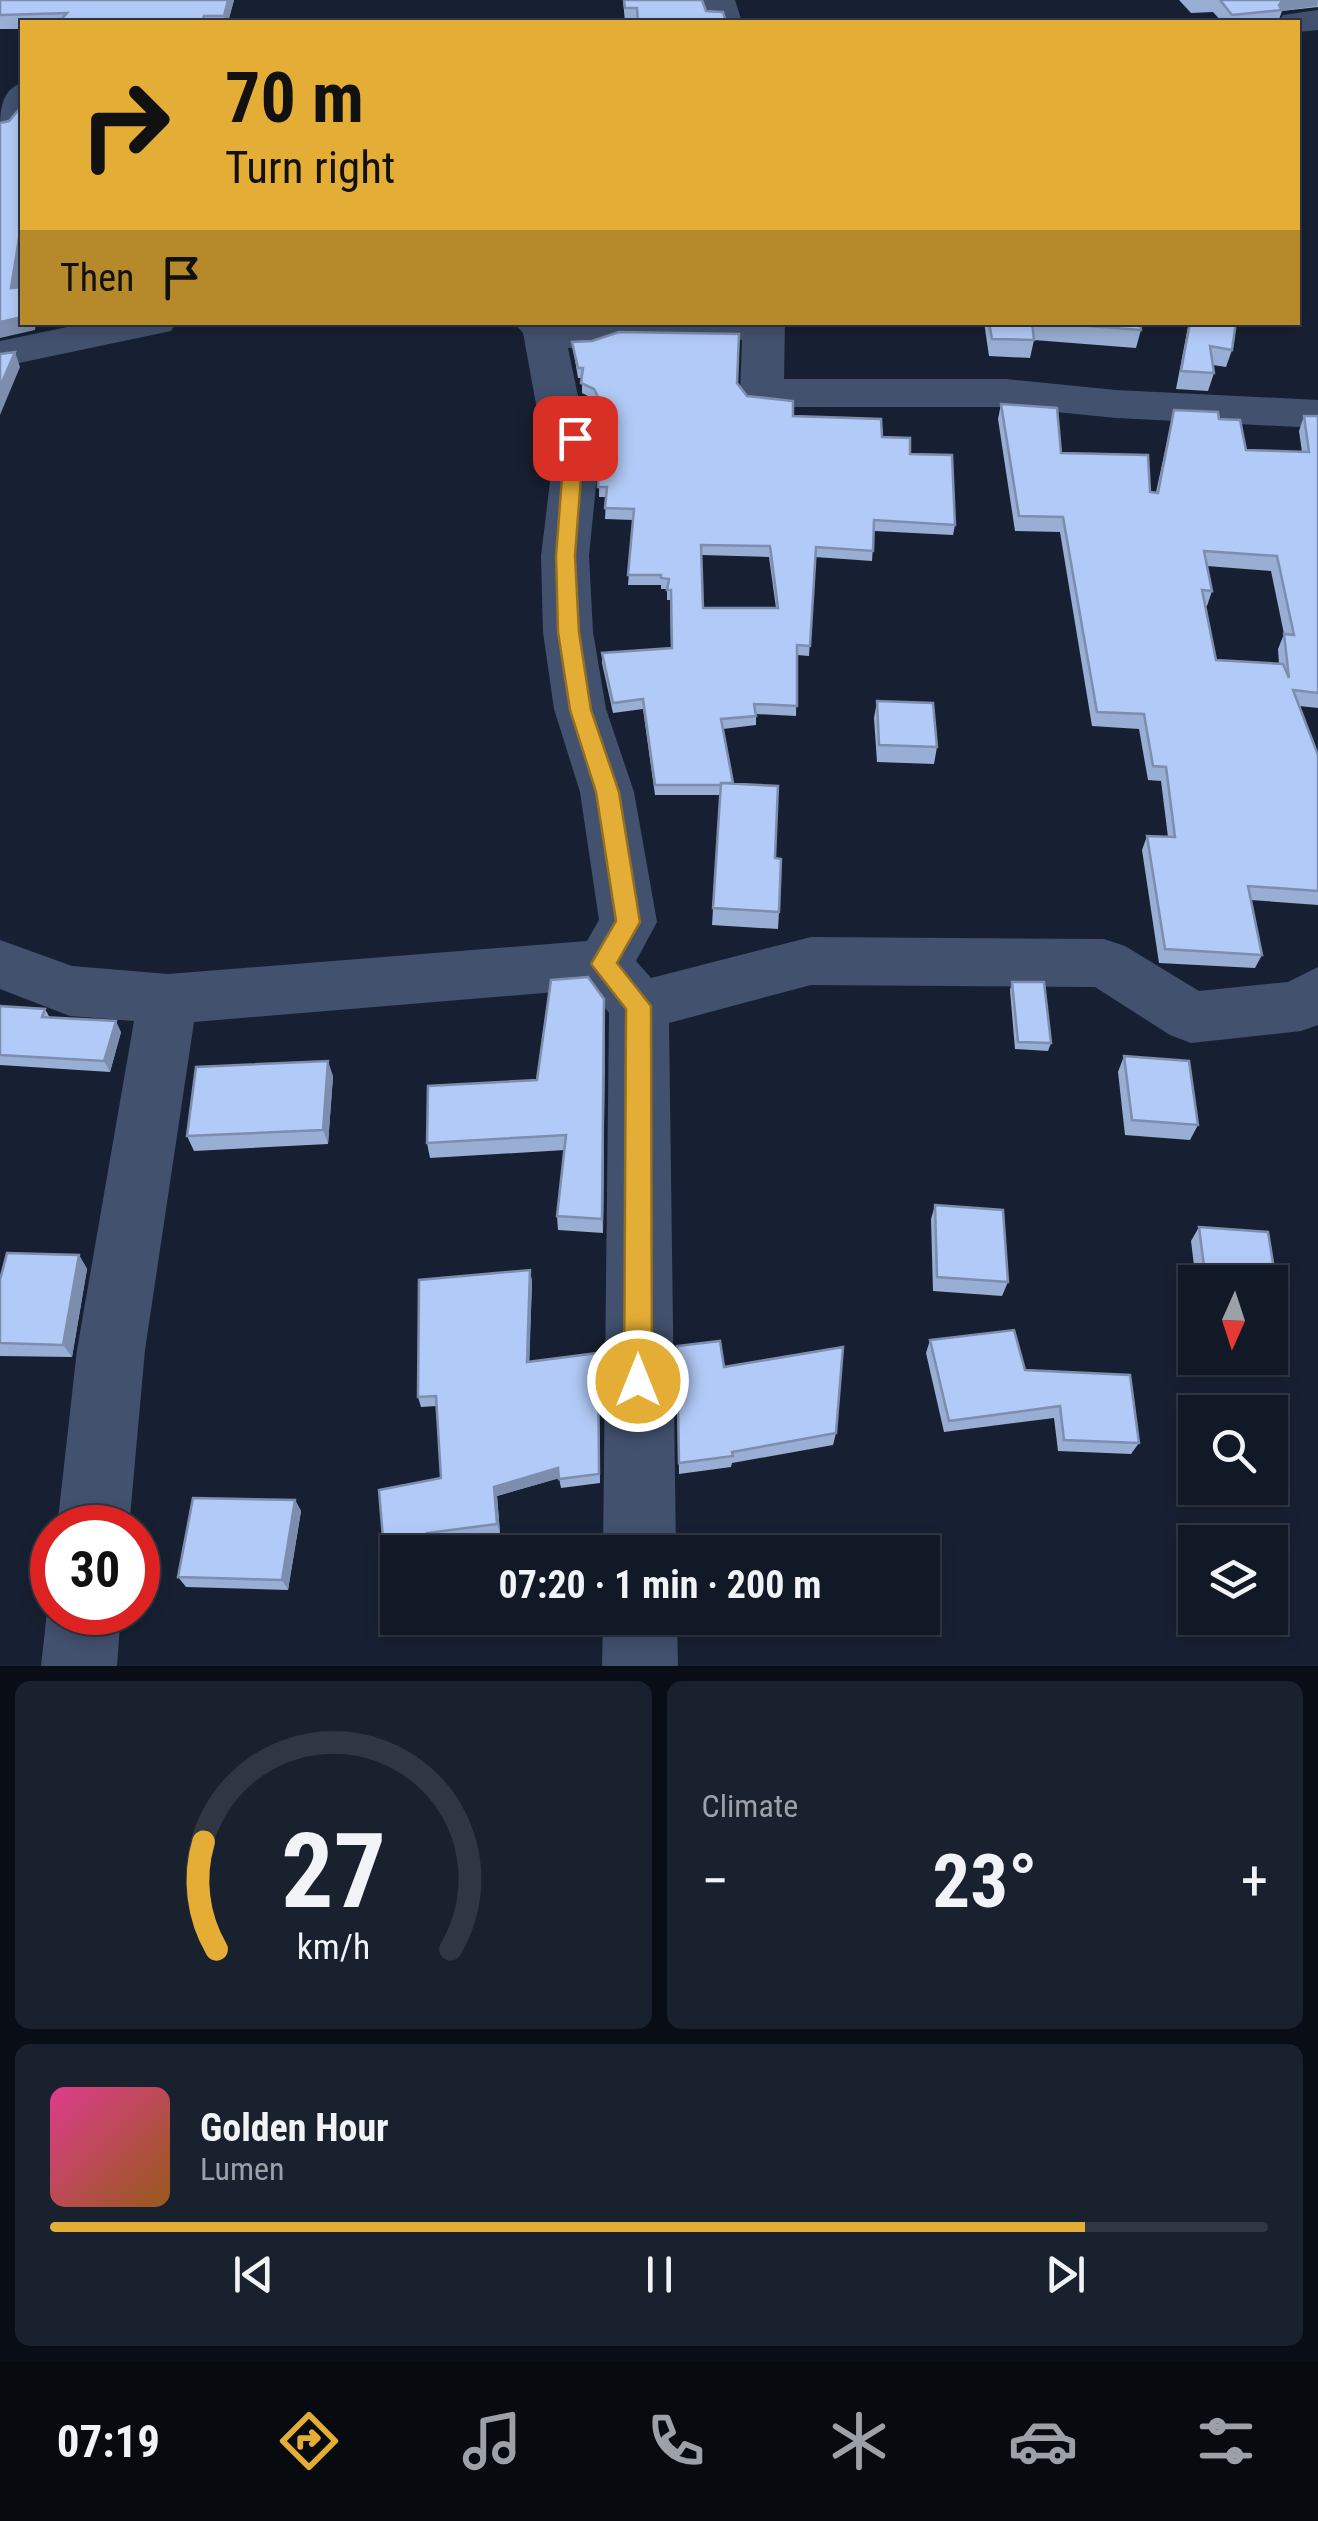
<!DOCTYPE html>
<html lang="en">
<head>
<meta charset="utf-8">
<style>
	:root { --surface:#111826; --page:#1a212e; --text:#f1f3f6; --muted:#9ca0a7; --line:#303743; --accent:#e4ad35 }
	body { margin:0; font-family:"Roboto Condensed",sans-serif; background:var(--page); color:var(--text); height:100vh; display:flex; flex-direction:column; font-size:38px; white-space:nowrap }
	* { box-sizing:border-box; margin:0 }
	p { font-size:32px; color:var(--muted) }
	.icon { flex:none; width:55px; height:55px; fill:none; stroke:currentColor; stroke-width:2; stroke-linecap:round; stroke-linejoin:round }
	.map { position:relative; height:1666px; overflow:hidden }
	.sheet { display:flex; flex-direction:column; gap:15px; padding:15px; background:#090d15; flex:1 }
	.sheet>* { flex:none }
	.top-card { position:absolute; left:20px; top:20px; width:1280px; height:305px; border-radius:0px; box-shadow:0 5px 15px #0003,0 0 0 2px var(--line); background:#e4ad35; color:#111; overflow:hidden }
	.needle { width:65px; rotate:183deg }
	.controls { position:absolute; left:1178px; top:1265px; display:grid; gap:20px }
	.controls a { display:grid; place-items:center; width:110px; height:110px; border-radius:0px; background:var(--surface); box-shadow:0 5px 15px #0003,0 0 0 2px var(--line); font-size:50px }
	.speed { position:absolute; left:30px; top:1505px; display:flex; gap:20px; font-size:50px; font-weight:700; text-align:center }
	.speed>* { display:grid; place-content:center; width:130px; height:130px; border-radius:50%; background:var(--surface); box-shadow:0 5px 15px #0003,0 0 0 2px var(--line); line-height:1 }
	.speed .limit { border:15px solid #d22; background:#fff; color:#111 }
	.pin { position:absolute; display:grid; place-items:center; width:85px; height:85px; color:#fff; margin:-42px; border-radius:20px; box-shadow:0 5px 15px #0006 }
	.me { position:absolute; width:110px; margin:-55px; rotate:0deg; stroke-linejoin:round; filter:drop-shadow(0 0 8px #0008) }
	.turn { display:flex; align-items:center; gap:35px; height:210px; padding:0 40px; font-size:45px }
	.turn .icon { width:130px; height:130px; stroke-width:2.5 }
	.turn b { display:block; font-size:70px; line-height:85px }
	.then { display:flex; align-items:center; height:95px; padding:0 40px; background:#0003; gap:20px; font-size:38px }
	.big { font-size:75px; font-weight:700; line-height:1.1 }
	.sheet .widget { flex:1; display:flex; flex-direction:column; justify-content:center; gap:15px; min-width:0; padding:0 35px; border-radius:15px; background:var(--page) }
	.sheet .dial { align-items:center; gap:0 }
	.dial svg { height:260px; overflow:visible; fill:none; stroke:var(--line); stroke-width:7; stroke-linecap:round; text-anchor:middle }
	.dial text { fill:var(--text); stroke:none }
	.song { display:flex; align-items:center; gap:30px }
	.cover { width:120px; height:120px; border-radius:15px; background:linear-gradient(135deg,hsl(330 70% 55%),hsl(30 70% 35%)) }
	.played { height:10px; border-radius:5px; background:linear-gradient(90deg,var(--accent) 85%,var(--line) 85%) }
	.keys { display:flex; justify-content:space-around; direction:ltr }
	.heat { display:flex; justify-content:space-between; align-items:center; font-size:55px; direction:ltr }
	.sheet .tiles { flex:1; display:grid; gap:15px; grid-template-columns:1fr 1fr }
	.widget:last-child { grid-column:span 2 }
	.trip { position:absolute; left:380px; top:1535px; width:560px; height:100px; border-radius:0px; background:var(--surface); box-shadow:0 5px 15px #0003,0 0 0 2px var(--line); font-weight:700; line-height:100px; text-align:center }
	.menu { display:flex; height:160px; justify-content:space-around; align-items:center; background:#070a0f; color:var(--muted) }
	.menu .icon { width:70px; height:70px }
	.menu .selected { color:var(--accent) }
	.menu b { font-size:45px; color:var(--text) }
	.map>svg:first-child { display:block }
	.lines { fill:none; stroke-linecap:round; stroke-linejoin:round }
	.minor { fill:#42516e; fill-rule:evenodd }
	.wall { fill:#99aed4; fill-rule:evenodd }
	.shaded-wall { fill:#7d8dad }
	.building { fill:#b2caf7; stroke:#7d8dad; stroke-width:2.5; fill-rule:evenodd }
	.route { fill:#e4ad35; stroke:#947022; stroke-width:2.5 }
</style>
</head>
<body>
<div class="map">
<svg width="1318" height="1666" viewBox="0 0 1318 1666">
	<rect width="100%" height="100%" fill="#172032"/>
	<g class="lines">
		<path class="minor" d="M701,0h34l7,22h-34z
			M1318,10v20l-20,2v-10h-20l5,-7z
			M22,83v36l-9,13 -13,3c0,-23 0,-45 22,-52z
			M91,322h86l-6,9 -171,36v-26z
			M513,322h272l-1,57h222l110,11 202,10v28l-202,-10 -110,-11h-244l-15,-4 -7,-10 2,-53 -123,-2 -28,10h-23l10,48 13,5 6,10 1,54 -9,91 4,76 13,77 28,83 23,130 -21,39 15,17 160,-41 293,2 21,7 74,45 89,-9 30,-15v58l-17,6 -110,12 -21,-8 -75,-48 -284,-2 -142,38 7,529h-73l6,-539 -18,-24 -397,33 -49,328 -16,178h-72l20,-178 57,-329 -64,-5 -70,-27v-49l72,26 96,8 419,-33 12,-21 -19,-128 -26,-83 -11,-77 -2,-76 11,-91 1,-47 -11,-4 -6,-10 -13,-71z
			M52,1598v14h69l-4,54h-76l6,-54z
			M603,1618h74l1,48h-76z"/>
	</g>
	<path class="wall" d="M0,0h234l-6,22h-206v7h-22z
		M623,0h79l4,11 20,11h-101z
		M1179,0h139v7l-36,4 -4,11h-56l-9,-10 -22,1z
		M984,322h156l1,8 -5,18 -102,-8 -4,18 -41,-2z
		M1189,322h47l-4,28 -6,17 -13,-2 1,8 -6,18 -32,-2z
		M572,342l165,41 10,13 46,20 89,21 28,17 45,71 -2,10 -79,-4 -2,30 -57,-4 -6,99 -12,-1 -1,61 -40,-2v11l-33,4 10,54 42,75 4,54 -1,17 -66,-4 8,-130h-65l-12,-86 -30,4 -11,-50v-10l69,-5 -1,-48h-3v-11h-6v-4h-33l5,-65 -28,-1 1,-22h-7l1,-87 -6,-11 -12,-6v-15h-4zM701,555l68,2 7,51h-73z
		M1001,404l60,49 89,39h6l18,-82 45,9 27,31 56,2 -3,-21 5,-15h14v292l-19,-2 19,49v150l-67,-5 11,55 -7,13 -96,-5 -17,-113 5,-14 21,1 -7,-56 -13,-1 -9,-51 -47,-3 -32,-194 -45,-1 -17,-112zM1207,566l64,5 13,63 -6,15 1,15 -63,-4 -11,-54h2l5,-15z
		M877,701l60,46 -3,17 -57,-2 -3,-44z
		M1012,982l39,61 -3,8 -33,-2 -5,-59z
		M0,1006l45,3 5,9 71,14 -11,40 -110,-7z
		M605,1014l-2,219 -45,-3 -1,-14 8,-66 -135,8 -3,-15 110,-63z
		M1124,1056l74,69 -8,15 -65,-5 -7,-63z
		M333,1076l-5,68 -134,7 -7,-15z
		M935,1205l73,77 -6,14 -69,-5 -2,-72z
		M1199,1227l69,5 12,74 -9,13 -1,-37h-74l-5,-41z
		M79,1255l8,14 -15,88 -72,-1v-76z
		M530,1270l2,12 -3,80 69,-9 2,130 -39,5 -2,-10 -62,18 3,37 -70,9 1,9 -33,1v5l-10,2 -4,-9 57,-72 -4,-72 -16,1 -3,-10z
		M930,1340l95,30 114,73 -8,11 -73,-3 -4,-33 -110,14 -18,-79z
		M677,1346l47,21 112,66 -3,12 -101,18 -1,4 -52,7z
		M295,1500l6,11 -13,79 -102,-3 -8,-10z"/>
	<path class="shaded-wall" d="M228,0h6l-6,22h-3l-1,-6z
		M1283,0h35l-1,6 -35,5 -1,2 1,-3 -3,-5z
		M22,220v44l-6,39 -5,-15z
		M22,317v5h14l-1,8 -35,8v-16z
		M15,352l5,15 -20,48v-28z
		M604,999l1,15 -2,219 -1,-14z
		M116,1021l5,11 -11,40 -6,-11z
		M328,1061l5,15 -5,68 -5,-14z
		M79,1255l8,14 -15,88 -9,-12z
		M530,1270l2,12 -3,91 -2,-11z
		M558,1468l2,10 -63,18 3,37 -3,-9 -3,-37z
		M295,1500l6,11 -13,79 -6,-10z"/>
	<path class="building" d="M0,0h228l-4,16h-20l-2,6h-130v-1l-13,1 8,-9 -67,2z
		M624,0h78l4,11 17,1 3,10h-88l-1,-14h-12z
		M1220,0h63l-4,5 3,5 -50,5z
		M22,91v129l-11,68 11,-1v30l-22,5v-199l9,-2 12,-14z
		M989,322h43l2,18 -42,-1z
		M1036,322h104l1,8z
		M1190,322h46l-4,28 -22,-4 4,27 -33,-2z
		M619,332l120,2 -2,49 10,13 46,5v15l88,3 1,18 28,1v16l42,1 3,70 -81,-5 -1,31 -57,-4 -6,99 -13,-1v61l-43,-2 2,12 -35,3 12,64h-12v2h-66l-12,-86 -30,4 -11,-50 70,-5 -1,-58h-4l2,-11 -8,-1v-3h-33l6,-66 -29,-1 2,-21h-9l2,-86 -6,-12 -13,-6 2,-15h-5l-6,-26 20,-1zM701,545l69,1 8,62h-75z
		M15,352l-15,35v-33z
		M1001,404l56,4 4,45 87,2 2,37 8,1 16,-83 44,2 1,7 21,1 6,30 63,2 -5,-36h14v277l-25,-3 25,65v136l-70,-5 14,69 -97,-6 -18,-113 28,1 -9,-70 -13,-1 -9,-52 -47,-2 -34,-195 -44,-1zM1204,551l73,5 17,79 -10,-1 5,44 -6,-14 -67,-4 -14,-70 10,1z
		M877,701l56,2 4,44 -58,-2z
		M721,783l57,3 -3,72 6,1 -2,53 -66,-4z
		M588,977l16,22 -2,220 -45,-3 9,-81 -139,8 1,-57 109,-6 14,-100z
		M1012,982h32l7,61 -33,-1z
		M0,1006l45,3 -3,8 74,4 -12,40 -104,-6z
		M1124,1056l65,5 9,64 -66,-5z
		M328,1061l-5,69 -136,6 9,-69z
		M935,1205l68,5 5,72 -71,-5z
		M1199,1227l69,5 12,74h-10v-24h-64z
		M7,1253l72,2 -16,90 -63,-2v-63z
		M530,1270l-3,92 71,-9 1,121 -40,5 -1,-11 -64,19 3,37 -70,9 1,10 -44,7 -5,-60 62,-12 -5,-82 -18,1 1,-117z
		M1014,1330l11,40 105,5 9,68 -75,-3 -4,-34 -111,15 -19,-81z
		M720,1341l4,26 119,-20 -7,86 -104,19 1,4 -54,7 -2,-117z
		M193,1498l102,2 -13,80 -104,-3z"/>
	<path class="route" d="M575,432l9,6 -9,118 4,76 12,78 28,82 21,130 -23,41 34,43 1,375 -4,10 -10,4 -10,-4 -4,-10 2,-372 -35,-45 25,-43 -20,-129 -26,-82 -12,-78 -2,-76 9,-118z"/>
</svg>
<div class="controls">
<a><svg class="needle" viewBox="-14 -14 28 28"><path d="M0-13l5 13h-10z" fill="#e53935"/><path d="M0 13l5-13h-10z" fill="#9ca0a7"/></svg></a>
<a><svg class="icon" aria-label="search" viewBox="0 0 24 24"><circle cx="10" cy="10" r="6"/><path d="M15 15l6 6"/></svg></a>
<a><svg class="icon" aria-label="layers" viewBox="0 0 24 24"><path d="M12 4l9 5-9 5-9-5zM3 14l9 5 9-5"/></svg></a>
</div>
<div class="speed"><div class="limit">30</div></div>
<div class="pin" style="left:575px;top:438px;background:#d93025"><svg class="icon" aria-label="arrive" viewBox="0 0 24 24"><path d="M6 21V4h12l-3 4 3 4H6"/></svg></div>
<svg class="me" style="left:638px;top:1381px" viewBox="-20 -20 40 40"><circle r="17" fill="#e4ad35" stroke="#fff" stroke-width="3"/><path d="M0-11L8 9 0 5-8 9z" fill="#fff"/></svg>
<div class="trip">07:20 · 1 min · 200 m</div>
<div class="top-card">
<div class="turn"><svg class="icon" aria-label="right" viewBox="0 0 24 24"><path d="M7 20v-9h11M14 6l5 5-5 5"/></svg><div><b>70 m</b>Turn right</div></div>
<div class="then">Then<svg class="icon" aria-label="arrive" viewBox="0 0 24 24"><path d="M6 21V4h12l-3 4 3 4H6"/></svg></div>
</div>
</div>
<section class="sheet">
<div class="tiles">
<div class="widget dial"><svg viewBox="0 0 100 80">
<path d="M14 69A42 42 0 1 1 86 69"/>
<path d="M14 69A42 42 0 0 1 10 36" stroke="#e4ad35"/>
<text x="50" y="56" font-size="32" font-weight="700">27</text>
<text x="50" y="72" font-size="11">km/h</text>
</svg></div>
<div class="widget"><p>Climate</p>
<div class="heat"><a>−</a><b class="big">23°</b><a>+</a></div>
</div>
<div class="widget">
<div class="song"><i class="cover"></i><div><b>Golden Hour</b><p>Lumen</p></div></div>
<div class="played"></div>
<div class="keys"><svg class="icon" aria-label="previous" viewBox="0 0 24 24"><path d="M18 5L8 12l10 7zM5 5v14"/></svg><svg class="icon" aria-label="pause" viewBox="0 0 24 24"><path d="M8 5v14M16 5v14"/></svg><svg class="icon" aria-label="next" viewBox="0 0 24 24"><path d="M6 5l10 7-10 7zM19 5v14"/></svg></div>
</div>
</div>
</section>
<nav class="menu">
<b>07:19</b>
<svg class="icon selected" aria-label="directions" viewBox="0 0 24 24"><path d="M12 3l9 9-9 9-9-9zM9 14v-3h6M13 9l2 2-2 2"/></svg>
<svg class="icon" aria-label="music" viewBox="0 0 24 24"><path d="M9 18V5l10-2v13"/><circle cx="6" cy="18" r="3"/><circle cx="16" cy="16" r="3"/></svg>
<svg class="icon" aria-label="phone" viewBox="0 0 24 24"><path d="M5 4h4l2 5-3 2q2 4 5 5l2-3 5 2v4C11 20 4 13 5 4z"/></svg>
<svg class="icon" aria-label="climate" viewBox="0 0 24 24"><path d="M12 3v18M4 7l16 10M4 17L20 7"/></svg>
<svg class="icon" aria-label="car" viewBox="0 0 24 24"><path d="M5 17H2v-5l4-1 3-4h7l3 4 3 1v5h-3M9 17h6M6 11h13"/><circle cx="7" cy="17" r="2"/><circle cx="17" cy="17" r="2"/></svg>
<svg class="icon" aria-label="filters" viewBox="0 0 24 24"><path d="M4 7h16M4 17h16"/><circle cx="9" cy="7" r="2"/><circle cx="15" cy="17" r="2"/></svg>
</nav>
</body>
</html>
